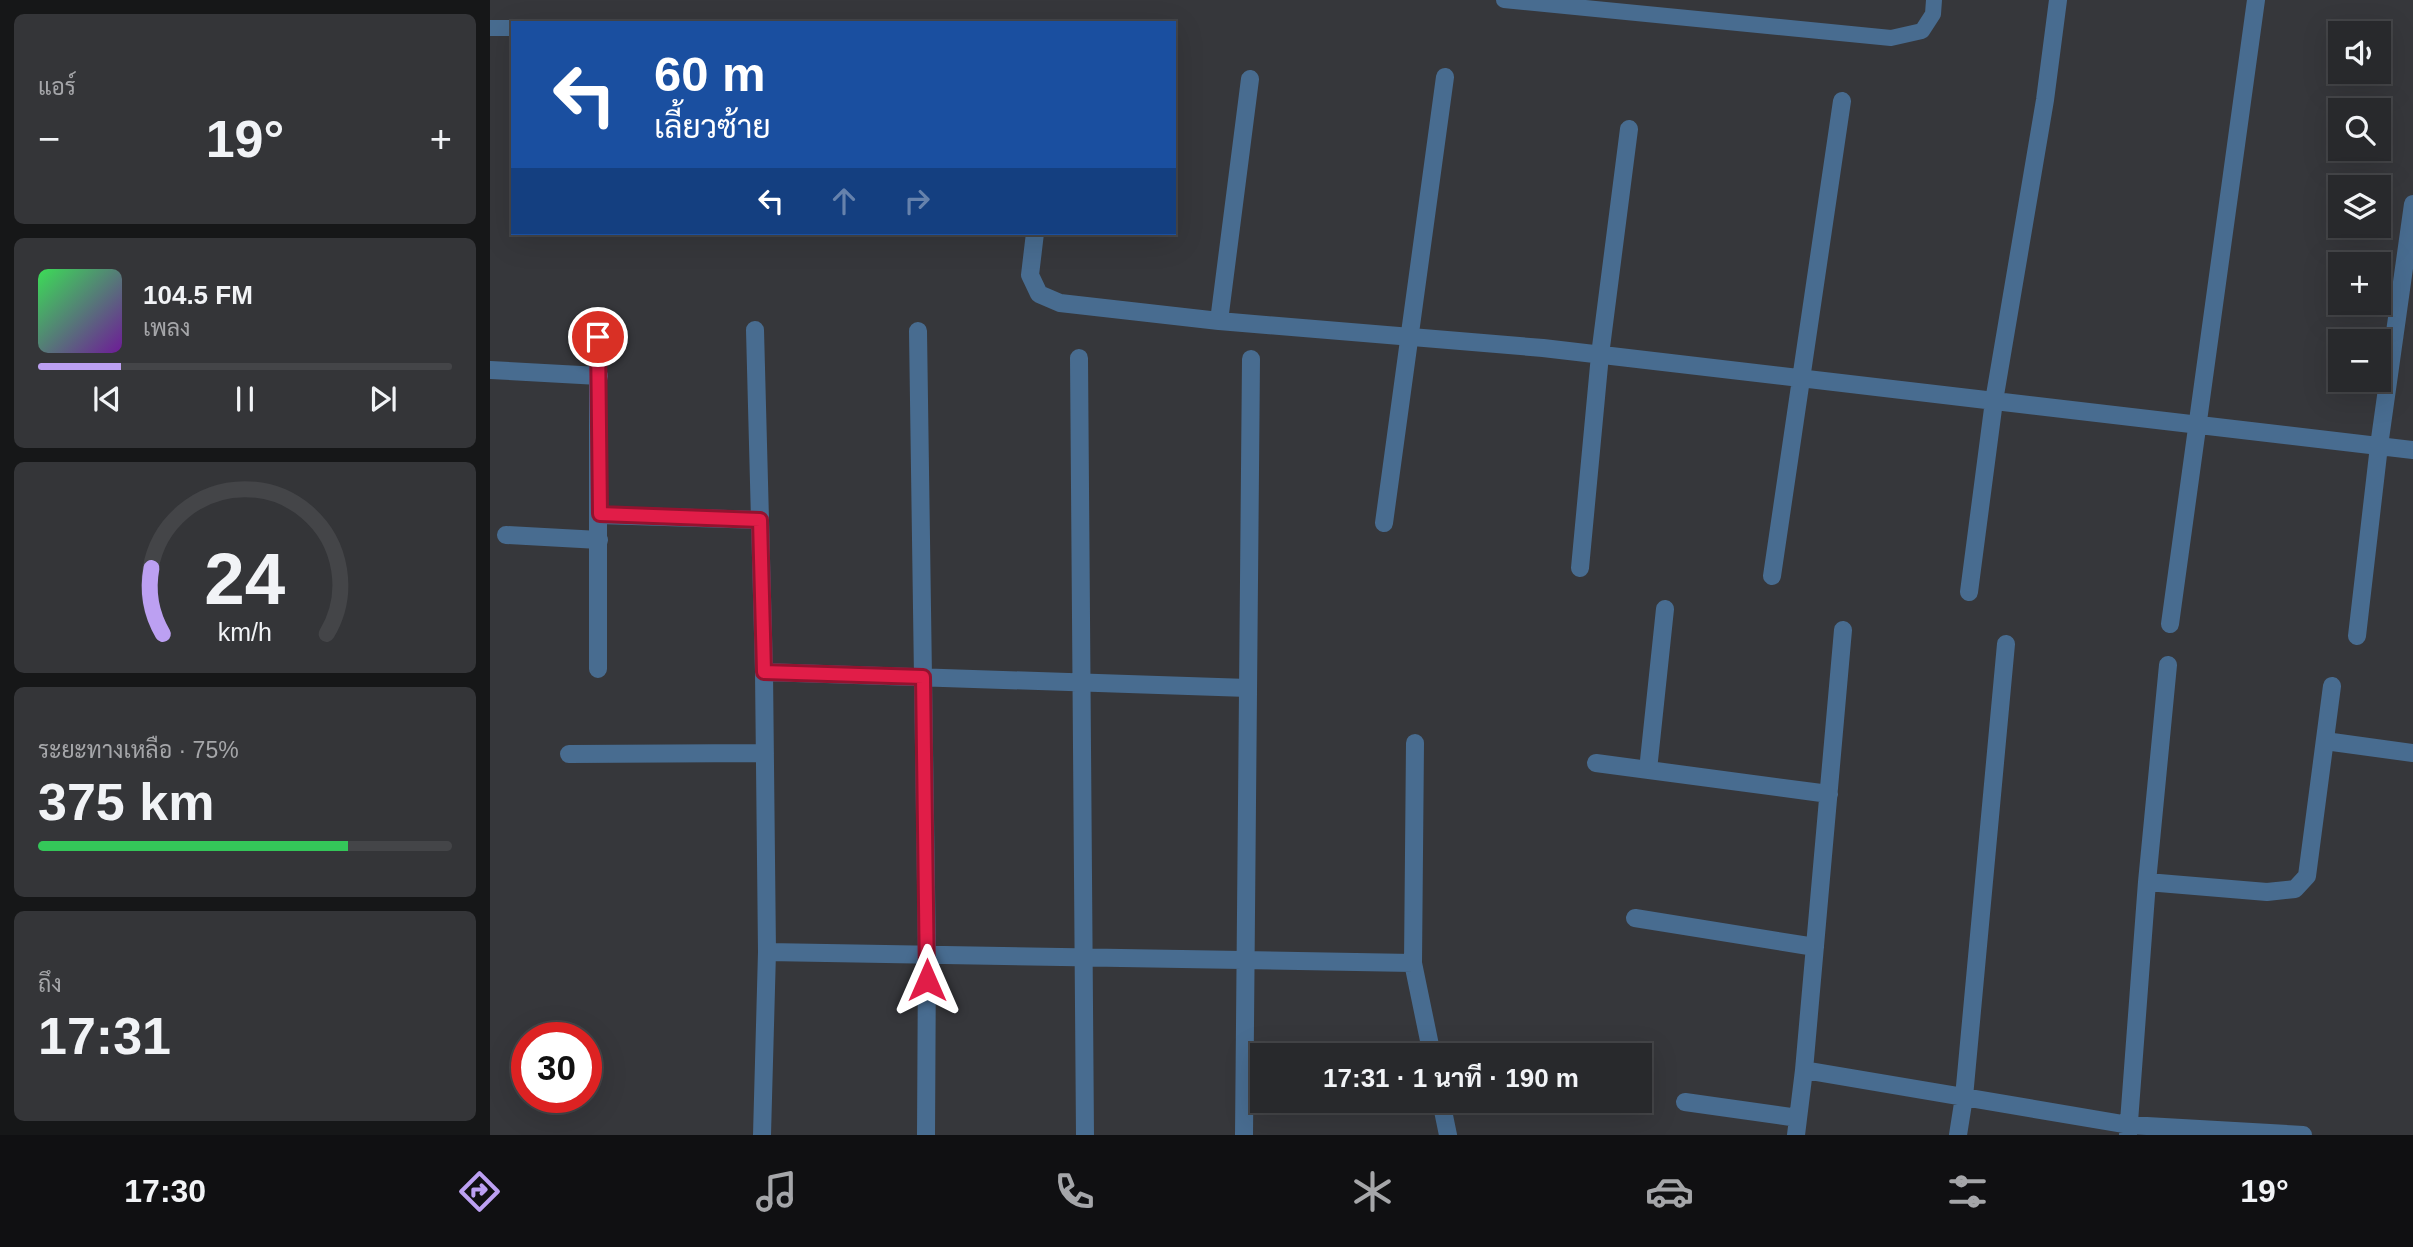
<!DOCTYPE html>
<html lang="th">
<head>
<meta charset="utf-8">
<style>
	:root { --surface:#28292c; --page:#343538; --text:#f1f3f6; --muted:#a5a6a9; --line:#444548; --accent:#bca0f2 }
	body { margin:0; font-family:Helvetica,Sarabun,sans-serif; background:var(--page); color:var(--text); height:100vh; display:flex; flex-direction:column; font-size:26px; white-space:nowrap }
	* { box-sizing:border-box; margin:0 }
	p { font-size:23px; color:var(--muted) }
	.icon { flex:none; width:38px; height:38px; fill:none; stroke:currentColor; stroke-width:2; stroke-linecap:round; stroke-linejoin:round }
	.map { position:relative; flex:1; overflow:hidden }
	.sheet { display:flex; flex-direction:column; gap:14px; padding:14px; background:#161718; width:490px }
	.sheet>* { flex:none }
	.hud { position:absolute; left:21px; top:21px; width:665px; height:214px; border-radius:0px; box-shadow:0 7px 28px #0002,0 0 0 2px var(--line); background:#1a4fa0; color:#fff; overflow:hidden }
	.buttons { position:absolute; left:1838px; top:21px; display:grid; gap:14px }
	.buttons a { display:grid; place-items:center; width:63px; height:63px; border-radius:0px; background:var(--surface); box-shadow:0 7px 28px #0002,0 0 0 2px var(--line); font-size:35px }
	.speed { position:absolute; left:21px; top:1022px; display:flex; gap:14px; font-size:35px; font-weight:700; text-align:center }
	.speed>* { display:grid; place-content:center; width:91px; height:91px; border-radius:50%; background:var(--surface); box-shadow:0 7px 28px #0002,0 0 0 2px var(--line); line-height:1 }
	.speed .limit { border:10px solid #d22; background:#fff; color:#111 }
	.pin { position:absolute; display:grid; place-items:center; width:60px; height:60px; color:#fff; margin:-30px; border:4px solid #fff; border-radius:50%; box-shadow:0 2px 7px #0007 }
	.me { position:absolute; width:77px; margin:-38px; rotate:0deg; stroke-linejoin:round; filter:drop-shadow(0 0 5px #0008) }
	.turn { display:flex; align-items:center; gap:24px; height:147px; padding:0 28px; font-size:32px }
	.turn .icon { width:91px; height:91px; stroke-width:2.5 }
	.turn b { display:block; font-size:49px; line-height:60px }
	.lanes { display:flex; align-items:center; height:66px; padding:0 28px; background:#0003; justify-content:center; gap:35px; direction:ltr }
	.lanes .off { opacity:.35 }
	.big { font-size:52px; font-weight:700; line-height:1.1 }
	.sheet .card { flex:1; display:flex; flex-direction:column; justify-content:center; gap:10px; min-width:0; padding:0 24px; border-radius:10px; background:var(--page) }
	.sheet .dial { align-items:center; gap:0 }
	.dial svg { height:182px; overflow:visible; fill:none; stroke:var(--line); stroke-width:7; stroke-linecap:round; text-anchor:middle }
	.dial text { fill:var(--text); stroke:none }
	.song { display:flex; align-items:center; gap:21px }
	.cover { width:84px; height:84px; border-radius:10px; background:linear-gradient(135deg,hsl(130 70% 55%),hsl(280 70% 35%)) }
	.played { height:7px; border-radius:4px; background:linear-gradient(90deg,var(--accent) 20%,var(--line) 20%) }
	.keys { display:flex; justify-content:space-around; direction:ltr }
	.heat { display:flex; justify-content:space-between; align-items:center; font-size:38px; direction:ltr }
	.charge { height:10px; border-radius:5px; background:linear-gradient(90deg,#34c759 75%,var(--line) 0) }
	.trip { position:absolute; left:760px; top:1043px; width:402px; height:70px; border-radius:0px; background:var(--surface); box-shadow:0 7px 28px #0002,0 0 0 2px var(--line); font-weight:700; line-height:70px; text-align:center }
	.dock { display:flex; height:112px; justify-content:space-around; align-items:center; background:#101012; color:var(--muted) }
	.dock .icon { width:49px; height:49px }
	.dock .selected { color:var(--accent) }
	.dock b { font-size:32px; color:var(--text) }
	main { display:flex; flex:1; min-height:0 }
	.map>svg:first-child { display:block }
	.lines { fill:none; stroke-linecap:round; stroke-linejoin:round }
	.lane { stroke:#486c90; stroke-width:16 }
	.street { stroke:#486c90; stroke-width:18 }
	.route-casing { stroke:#92132f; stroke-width:18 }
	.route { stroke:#e11d48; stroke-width:12 }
</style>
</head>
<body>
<main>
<section class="sheet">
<div class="card"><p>แอร์</p>
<div class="heat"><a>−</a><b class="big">19°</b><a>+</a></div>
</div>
<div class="card">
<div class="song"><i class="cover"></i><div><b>104.5 FM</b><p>เพลง</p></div></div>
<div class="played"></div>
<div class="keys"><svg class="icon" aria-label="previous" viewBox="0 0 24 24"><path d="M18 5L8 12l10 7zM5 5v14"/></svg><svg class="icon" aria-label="pause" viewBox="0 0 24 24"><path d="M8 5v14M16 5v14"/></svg><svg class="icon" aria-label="next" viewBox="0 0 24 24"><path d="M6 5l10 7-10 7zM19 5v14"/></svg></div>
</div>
<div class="card dial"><svg viewBox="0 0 100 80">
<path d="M14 69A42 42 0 1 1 86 69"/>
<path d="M14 69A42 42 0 0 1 9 40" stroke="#bca0f2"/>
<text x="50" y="56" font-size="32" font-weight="700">24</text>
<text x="50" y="72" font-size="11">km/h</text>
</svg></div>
<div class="card"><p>ระยะทางเหลือ · 75%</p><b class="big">375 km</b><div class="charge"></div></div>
<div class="card"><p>ถึง</p><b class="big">17:31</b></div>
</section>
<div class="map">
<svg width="1923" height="1135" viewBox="0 0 1923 1135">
	<rect width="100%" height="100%" fill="#36373b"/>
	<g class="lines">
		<path class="lane" d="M1014,0l387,38 31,-7 11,-17 1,-14
			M0,28h23"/>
		<path class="street" d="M545,233l-5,42 9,19 21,9 159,18 324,27 870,102
			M108,318v351
			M729,321l31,-242
			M265,330l9,342 3,280 -5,183
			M428,331l9,624 -1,180
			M589,358l6,777
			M0,370l109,6
			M110,515l160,5
			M894,523l61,-446
			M16,535l93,5
			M1090,568l20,-213 29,-226
			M1282,576l70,-475
			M1479,592l25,-191 51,-301 13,-100
			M1680,624l86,-624
			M1867,636l22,-190 34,-242
			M274,672l484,16
			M1835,741l88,12
			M79,754l196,-1
			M1106,763l233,31
			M1158,770l17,-161
			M1657,882l120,10 28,-3 12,-13 25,-190
			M1145,918l180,29
			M277,952l646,11 19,92
			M923,963l2,-220
			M1314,1070l325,55 174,10
			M951,1101l7,34
			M1195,1102l113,16
			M754,1135l7,-776
			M1306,1135l8,-65 39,-440
			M1468,1135l6,-38 42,-453
			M1638,1135l19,-253 21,-217"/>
	</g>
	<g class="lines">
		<g class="route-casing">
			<path id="route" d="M108,337l2,177 160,6 4,152 159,5 4,303"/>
		</g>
		<use href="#route" class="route"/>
	</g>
</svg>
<div class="buttons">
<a><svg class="icon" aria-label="sound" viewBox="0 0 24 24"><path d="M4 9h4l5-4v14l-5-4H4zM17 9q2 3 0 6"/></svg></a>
<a><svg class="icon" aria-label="search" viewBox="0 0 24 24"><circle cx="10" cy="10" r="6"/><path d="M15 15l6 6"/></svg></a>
<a><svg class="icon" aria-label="layers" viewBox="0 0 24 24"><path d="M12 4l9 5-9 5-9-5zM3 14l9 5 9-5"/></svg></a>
<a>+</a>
<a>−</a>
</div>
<div class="speed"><div class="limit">30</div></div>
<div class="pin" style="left:108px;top:337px;background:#d93025"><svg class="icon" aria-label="arrive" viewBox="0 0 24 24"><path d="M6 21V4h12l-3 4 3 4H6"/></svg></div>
<svg class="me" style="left:437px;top:980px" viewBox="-20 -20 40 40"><path d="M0-17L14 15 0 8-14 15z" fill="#e11d48" stroke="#fff" stroke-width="4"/></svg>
<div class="trip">17:31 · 1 นาที · 190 m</div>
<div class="hud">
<div class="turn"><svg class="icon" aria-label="left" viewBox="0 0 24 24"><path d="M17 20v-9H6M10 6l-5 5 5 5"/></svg><div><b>60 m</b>เลี้ยวซ้าย</div></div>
<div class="lanes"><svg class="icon" aria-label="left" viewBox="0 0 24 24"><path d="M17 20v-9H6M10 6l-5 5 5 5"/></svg><svg class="icon off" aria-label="ahead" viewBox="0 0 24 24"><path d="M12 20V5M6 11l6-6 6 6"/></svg><svg class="icon off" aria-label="right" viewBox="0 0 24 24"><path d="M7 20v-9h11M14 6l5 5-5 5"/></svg></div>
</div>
</div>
</main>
<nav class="dock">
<b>17:30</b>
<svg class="icon selected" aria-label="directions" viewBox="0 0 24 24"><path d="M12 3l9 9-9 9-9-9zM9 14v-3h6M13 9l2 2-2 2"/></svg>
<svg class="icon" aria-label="music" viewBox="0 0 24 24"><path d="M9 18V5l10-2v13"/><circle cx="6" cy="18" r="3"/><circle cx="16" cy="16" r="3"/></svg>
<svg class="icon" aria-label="phone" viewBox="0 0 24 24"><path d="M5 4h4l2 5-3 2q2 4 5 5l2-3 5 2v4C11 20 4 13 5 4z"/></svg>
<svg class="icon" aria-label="climate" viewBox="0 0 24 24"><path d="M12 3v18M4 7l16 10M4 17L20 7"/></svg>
<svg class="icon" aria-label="car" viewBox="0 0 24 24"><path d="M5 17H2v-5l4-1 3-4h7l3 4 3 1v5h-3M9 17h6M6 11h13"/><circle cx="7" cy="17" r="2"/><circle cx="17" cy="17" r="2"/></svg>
<svg class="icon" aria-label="filters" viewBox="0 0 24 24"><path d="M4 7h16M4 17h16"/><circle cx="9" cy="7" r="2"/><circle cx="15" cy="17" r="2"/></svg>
<b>19°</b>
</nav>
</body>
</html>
